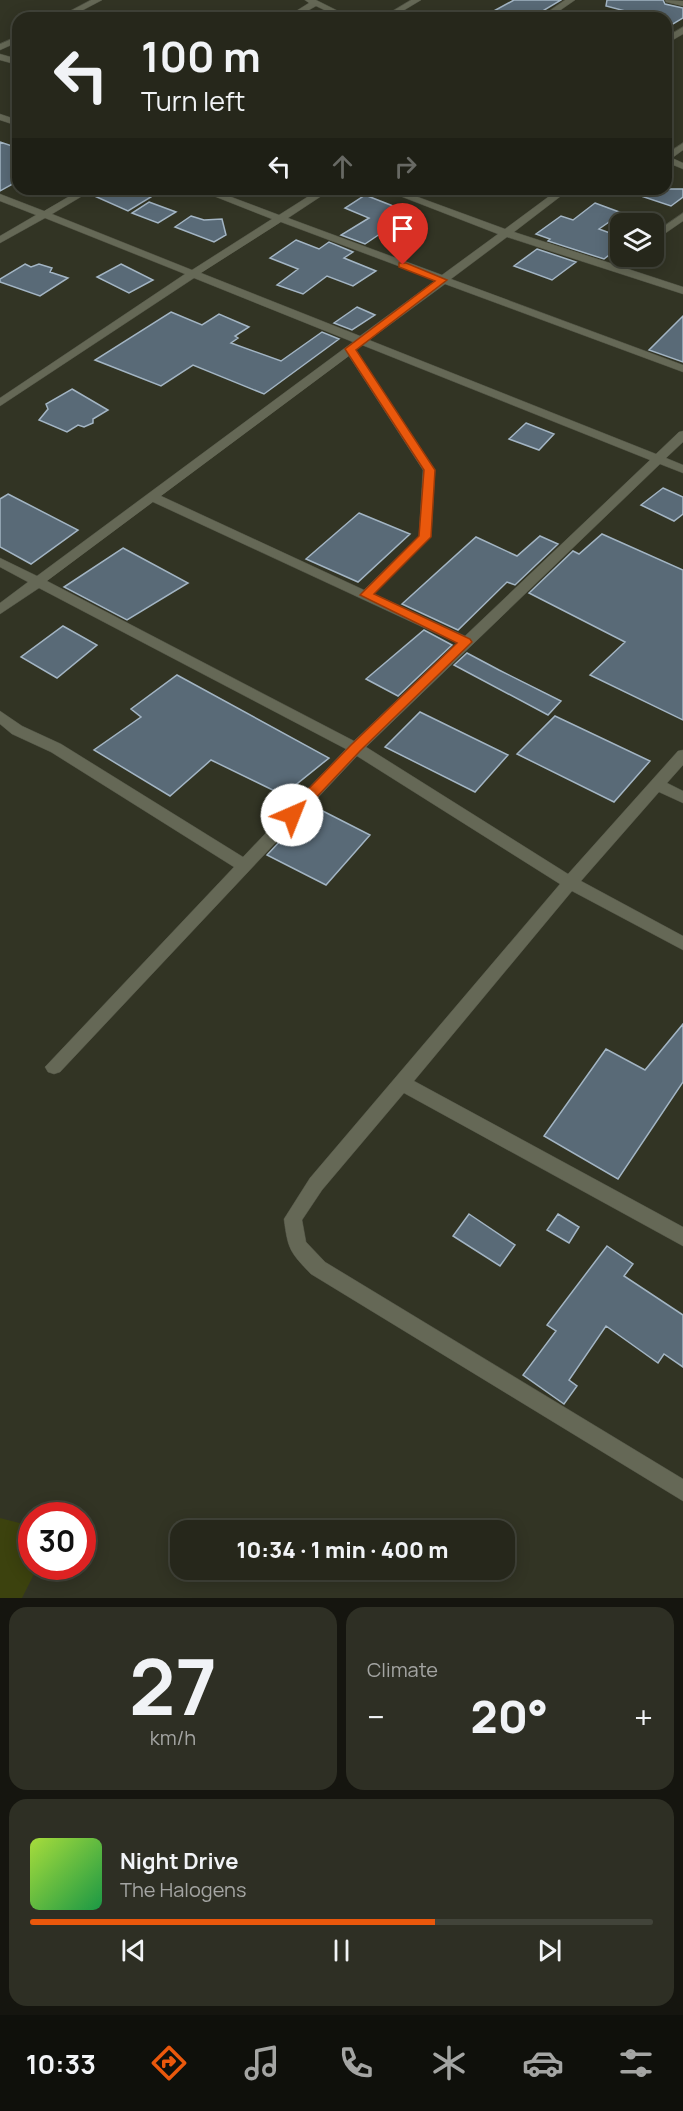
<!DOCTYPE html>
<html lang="en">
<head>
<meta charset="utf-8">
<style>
	:root { --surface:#26271b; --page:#2e2f24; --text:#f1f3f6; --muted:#a4a5a3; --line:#42443a; --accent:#ea580c }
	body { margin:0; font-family:Manrope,sans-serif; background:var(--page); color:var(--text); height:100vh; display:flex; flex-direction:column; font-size:22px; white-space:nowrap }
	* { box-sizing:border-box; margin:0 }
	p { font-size:20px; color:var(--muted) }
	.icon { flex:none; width:33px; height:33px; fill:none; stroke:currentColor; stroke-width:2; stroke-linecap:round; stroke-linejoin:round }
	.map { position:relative; height:1598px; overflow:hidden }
	.panel { display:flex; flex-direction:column; gap:9px; padding:9px; background:#15150f; flex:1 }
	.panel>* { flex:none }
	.hud { position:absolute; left:12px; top:12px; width:660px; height:183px; border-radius:18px; box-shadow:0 3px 15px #0003,0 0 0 2px var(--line); background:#26271b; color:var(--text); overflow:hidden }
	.controls { position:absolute; left:610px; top:213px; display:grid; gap:12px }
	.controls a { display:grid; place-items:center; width:54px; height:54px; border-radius:12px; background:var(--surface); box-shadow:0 3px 15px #0003,0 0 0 2px var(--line); font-size:30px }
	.speed { position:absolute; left:18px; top:1502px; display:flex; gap:12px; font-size:30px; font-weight:700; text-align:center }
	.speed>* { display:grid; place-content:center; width:78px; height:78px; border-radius:50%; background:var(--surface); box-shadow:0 3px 15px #0003,0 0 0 2px var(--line); line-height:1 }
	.speed .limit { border:9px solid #d22; background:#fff; color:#111 }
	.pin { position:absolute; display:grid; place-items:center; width:51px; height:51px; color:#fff; margin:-62px -26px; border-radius:50% 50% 50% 0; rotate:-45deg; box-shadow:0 0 6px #0007 }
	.pin .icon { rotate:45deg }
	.me { position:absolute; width:66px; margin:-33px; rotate:44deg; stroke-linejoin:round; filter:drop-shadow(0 0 4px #0008) }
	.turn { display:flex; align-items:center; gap:21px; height:126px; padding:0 30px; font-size:27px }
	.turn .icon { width:78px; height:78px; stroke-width:2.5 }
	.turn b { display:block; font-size:42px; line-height:51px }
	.lanes { display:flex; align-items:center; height:57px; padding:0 30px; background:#0003; justify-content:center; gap:30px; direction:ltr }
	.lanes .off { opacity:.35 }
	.big { font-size:45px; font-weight:800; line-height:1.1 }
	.panel .card { flex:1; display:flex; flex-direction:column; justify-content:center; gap:9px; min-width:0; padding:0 21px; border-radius:18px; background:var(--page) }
	.panel .dial { align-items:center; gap:0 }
	.dial b { font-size:78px; line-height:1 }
	.song { display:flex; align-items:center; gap:18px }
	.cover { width:72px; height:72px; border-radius:9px; background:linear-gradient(135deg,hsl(80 70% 55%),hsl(140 70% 35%)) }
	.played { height:6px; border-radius:3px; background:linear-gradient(90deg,var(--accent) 65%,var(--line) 65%) }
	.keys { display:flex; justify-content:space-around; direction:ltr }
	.heat { display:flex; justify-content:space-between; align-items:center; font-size:33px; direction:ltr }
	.panel .tiles { flex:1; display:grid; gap:9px; grid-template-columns:1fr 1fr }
	.card:last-child { grid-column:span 2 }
	.trip { position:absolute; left:170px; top:1520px; width:345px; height:60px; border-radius:18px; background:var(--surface); box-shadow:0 3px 15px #0003,0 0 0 2px var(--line); font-weight:800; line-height:60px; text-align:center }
	.menu { display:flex; height:96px; justify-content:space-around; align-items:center; background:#0f100b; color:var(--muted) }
	.menu .icon { width:42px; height:42px }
	.menu .selected { color:var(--accent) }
	.menu b { font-size:27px; color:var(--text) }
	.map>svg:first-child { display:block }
	.green { fill:#3c420e }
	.building { fill:#596a77; stroke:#a3b5c4; stroke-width:1.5 }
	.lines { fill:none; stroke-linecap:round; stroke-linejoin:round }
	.minor-casing { stroke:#4d4f41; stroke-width:1 }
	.minor { fill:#656856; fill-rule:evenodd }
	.route { fill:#ea580c; stroke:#983908; stroke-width:1.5 }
</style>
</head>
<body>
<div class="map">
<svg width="683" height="1598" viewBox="0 0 683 1598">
	<rect width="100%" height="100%" fill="#323424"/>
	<path class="green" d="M0,1518l31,8 1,40h6l-16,32h-22z"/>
	<path class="building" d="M514,0h47l-30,18h-50z
		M607,0h56l2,4 18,4v10l-10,6 -7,-2v-4h-14l-46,-12z
		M0,142l18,6v33l-18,10z
		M96,189h33l22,8 -23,14 -38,-17z
		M630,189h53v8l-12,9 -42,-14z
		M365,195l46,18 -46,31 -24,-9 28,-17 -24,-10z
		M149,202l27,10 -18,11 -26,-10z
		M595,203l27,10 -23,16 22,8v9l-17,13 -56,-18 2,-2 -14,-5 25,-18 12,4z
		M191,216l13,4 18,-1 4,16 -12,7 -39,-15z
		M296,240l23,9 10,-7 24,10 -9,6 32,13 -23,15 -26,-10 -24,18 -26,-9 21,-16 -28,-11z
		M537,249l39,13 -24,18 -38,-14z
		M25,264l6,3 8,-3 13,4 -2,4 18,6 -28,18 -40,-14v-3z
		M121,264l32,16 -24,13 -32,-16z
		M357,307l18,8 -23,15 -18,-7z
		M171,312l31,13 17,-11 30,13 -14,9 3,2 -7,5 50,18 41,-29 17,7 -75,55 -71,-29 -32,21 -66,-26z
		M683,316v46l-34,-12z
		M72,389l36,21 -15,9v4l-9,4 -6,-2 -11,7 -28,-12 9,-11 -2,-5z
		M526,423l28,11 -15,16 -30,-11z
		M663,488l20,9v17l-9,7 -33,-16z
		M8,494l70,36 -47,34 -31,-17v-48z
		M359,513l51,21 -52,48 -52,-23z
		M602,534l81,36v150l-93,-45 35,-33 -96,-49 44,-42 6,3z
		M540,536l18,8 -43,41 -8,-3 -49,48 -56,-26 74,-67 41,19z
		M123,548l65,35 -61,37 -63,-33z
		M63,626l34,19 -40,33 -36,-21z
		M424,630l28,15 -54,51 -32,-17z
		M467,653l32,17 62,31 -13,14 -94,-50z
		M177,675l152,83 -46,37 -72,-35 -41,36 -76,-46 47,-33 -10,-8z
		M420,712l88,43 -33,37 -90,-45z
		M555,716l95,45 -36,41 -97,-48z
		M313,806l57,29 -44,50 -59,-30z
		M683,1024v58l-65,97 -74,-43 62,-87 39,21z
		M469,1214l46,31 -15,21 -47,-30z
		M558,1214l21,13 -10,16 -22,-13z
		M607,1246l26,18 -9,12 59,39v52l-19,-13 -6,9 -52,-37 -37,54 8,6 -13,18 -41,-29 33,-44 -9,-6z"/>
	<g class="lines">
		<g class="minor-casing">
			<path id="minor" d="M91,0h11l-34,18h-11z
				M305,0h11l36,18h-11l-25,-12 -21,12h-10l24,-15z
				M411,0h10l-30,18h-10z
				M565,0h10l-26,18h-10z
				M665,0l18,1v5l-17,-4z
				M683,27v7l-17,10v-7z
				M18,36v6l-18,8v-6z
				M0,54l18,5v6l-18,-5z
				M0,114l18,6v6l-18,-6z
				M683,143v7l-11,8 11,5v6l-17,-7v-8z
				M82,189h12l-42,25 140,56 80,-51 -76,-30h14l69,26 41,-26h12l-44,29 154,57 56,-41 -116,-45h14l109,40 54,-40h11l-56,43 99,32 10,-8h12l-13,11 61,20v7l-176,-57 -56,42 232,86v7l-238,-88 -76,56 287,114 23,-22 4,-1v11l-17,16 17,7v8l-23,-9 -294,283 202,127 110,-123 5,-1v15l-16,18 16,8v12l-24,-11 -78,89 102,55v14l-111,-59 -158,190 269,146v19l-279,-153 -82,97 -20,30 4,22 19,20 358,217v22l-372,-227c-21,-22 -23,-24 -27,-55l26,-41 250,-294 -203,-128 -297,316 -6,2 -6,-2 -3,-5 189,-200 -183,-115 -39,-18 -12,-10v-13l22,15 39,18 182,113 103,-108 -307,-161 -39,26v-11l28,-21 -28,-15v-9l37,18 316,-234 -159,-64 -194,128v-8l185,-124 -140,-56 -45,25v-7l36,-21 -36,-14v-7l44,17zM281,222l155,58 -76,56 -159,-63zM362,345l288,115 -185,176 -91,-42 57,-57 4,-67 -79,-120zM349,356l74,114 -4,66 -55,54 -203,-94zM153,502l304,141 -103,98 -307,-160z
				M683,213v8l-29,20v-8z"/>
		</g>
		<use href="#minor" class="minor"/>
	</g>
	<path class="route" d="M399,263h7l41,17 -91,70 79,120 -4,67 -57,57 96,45 2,3 -112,109 -63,67h-10l-2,-3 2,-4 64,-66 106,-102 -97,-48 59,-59 5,-66 -79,-121 90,-68 -36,-14z"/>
</svg>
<div class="controls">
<a><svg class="icon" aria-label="layers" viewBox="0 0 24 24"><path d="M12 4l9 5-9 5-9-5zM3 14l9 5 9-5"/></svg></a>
</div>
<div class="speed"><div class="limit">30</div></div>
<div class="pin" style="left:403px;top:265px;background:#d93025"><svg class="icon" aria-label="arrive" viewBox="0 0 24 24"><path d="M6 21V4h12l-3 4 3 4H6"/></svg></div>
<svg class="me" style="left:292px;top:815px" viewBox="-20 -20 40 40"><circle r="19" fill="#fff"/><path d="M0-13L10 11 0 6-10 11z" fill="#ea580c"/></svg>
<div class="trip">10:34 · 1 min · 400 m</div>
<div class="hud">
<div class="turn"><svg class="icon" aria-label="left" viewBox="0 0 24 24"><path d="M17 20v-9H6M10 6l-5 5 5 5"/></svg><div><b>100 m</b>Turn left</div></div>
<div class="lanes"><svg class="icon" aria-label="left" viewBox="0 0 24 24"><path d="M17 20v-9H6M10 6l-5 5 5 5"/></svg><svg class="icon off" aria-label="ahead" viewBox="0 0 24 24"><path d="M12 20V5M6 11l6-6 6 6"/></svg><svg class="icon off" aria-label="right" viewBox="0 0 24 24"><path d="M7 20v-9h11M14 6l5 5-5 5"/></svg></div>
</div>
</div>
<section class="panel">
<div class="tiles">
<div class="card dial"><b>27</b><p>km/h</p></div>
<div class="card"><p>Climate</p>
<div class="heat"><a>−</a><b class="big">20°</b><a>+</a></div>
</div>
<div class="card">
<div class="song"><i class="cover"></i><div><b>Night Drive</b><p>The Halogens</p></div></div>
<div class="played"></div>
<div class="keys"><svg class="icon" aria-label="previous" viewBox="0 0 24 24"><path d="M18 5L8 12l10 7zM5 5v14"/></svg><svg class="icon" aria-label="pause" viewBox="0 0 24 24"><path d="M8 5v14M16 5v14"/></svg><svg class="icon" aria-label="next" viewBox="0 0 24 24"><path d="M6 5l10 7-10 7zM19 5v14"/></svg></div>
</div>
</div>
</section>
<nav class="menu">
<b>10:33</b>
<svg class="icon selected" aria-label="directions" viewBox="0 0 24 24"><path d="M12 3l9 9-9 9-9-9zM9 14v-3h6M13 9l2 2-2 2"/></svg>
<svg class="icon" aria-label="music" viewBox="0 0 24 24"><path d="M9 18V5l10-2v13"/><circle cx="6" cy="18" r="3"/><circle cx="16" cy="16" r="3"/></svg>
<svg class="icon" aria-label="phone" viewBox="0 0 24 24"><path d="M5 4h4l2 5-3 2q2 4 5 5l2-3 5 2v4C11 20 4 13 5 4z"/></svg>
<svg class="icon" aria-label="climate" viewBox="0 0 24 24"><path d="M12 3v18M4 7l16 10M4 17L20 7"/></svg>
<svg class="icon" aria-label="car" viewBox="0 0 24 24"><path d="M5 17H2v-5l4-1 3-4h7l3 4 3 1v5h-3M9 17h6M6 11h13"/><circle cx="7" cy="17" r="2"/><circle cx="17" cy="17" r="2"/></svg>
<svg class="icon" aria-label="filters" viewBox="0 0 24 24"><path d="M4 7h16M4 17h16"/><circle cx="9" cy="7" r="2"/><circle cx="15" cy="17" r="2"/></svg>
</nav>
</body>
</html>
